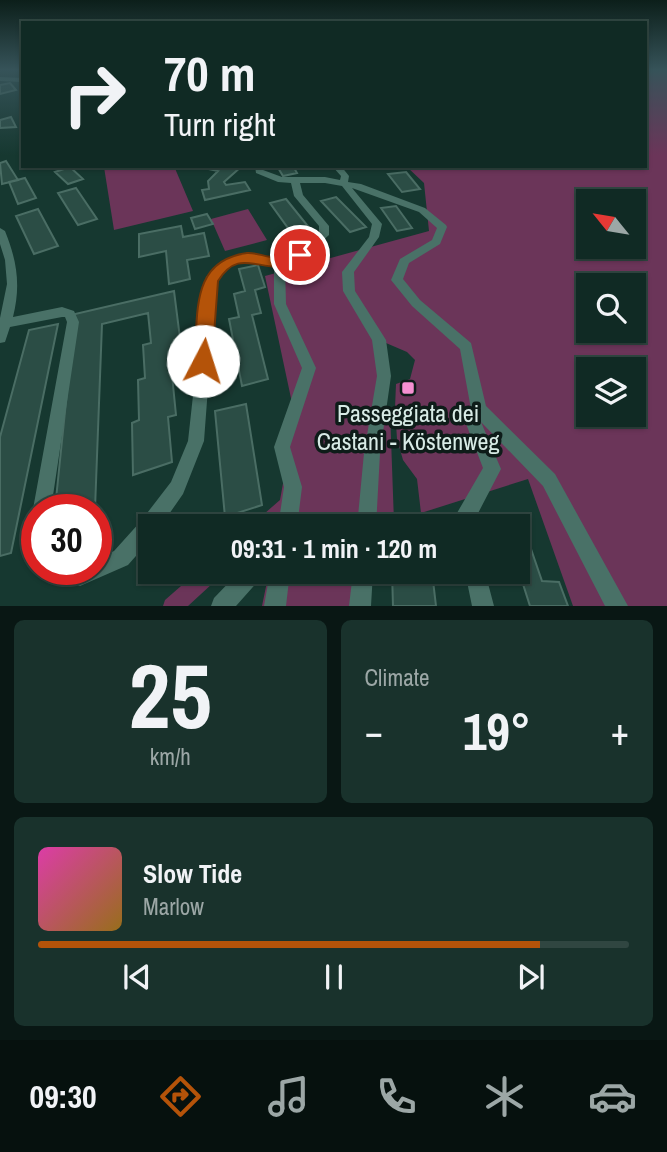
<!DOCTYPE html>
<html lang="en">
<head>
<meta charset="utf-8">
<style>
	:root { --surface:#102a24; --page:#19322c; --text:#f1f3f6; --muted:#9ca7a6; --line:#304641; --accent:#b45309 }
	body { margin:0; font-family:"Archivo Narrow",sans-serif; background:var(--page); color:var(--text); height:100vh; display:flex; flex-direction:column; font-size:26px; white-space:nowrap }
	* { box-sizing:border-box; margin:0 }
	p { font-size:23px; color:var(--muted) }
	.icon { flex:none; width:38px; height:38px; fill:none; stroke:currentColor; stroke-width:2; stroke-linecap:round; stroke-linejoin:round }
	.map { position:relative; height:606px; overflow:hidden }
	.panel { display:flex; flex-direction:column; gap:14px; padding:14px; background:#091714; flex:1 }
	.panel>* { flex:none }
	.banner { position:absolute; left:21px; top:21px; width:626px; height:147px; border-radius:0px; box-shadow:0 2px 5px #0004,0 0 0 2px var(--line); background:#102a24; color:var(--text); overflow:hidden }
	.needle { width:46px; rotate:300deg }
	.tools { position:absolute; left:576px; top:189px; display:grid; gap:14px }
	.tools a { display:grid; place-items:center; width:70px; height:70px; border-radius:0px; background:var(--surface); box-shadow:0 2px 5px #0004,0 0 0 2px var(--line); font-size:35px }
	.speed { position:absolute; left:21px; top:494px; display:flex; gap:14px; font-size:35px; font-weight:700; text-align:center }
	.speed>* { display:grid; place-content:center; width:91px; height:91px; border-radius:50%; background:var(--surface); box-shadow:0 2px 5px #0004,0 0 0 2px var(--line); line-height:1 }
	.speed .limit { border:10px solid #d22; background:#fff; color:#111 }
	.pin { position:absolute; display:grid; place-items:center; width:60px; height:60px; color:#fff; margin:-30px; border:4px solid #fff; border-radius:50%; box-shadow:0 2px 7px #0007 }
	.me { position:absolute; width:77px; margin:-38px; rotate:5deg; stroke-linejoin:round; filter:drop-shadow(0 0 5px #0008) }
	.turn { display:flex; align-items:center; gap:24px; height:147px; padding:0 28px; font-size:32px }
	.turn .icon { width:91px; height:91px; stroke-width:2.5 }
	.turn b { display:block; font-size:49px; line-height:60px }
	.big { font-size:52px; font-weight:700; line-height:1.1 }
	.panel .card { flex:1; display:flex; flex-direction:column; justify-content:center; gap:10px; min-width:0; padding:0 24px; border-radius:10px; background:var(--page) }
	.panel .dial { align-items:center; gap:0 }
	.dial b { font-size:91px; line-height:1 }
	.song { display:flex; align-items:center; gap:21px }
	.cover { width:84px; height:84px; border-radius:10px; background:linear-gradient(135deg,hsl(320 70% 55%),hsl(40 70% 35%)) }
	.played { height:7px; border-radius:4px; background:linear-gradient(90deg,var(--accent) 85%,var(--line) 85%) }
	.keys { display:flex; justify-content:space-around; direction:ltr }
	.heat { display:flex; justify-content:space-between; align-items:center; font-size:38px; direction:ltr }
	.panel .tiles { flex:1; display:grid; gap:14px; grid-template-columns:1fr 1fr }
	.card:last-child { grid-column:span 2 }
	.trip { position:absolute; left:138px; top:514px; width:392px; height:70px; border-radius:0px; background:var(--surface); box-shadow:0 2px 5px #0004,0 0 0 2px var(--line); font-weight:700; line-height:70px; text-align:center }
	.dock { display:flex; height:112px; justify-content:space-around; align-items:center; background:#06110e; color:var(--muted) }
	.dock .icon { width:49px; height:49px }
	.dock .selected { color:var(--accent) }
	.dock b { font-size:32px; color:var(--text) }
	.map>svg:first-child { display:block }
	.green { fill:#6b3559; fill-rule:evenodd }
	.building { fill:#2b4d45; stroke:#4a6d64; stroke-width:2 }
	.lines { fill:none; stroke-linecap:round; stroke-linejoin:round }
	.minor { fill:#497167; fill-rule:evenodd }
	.route { fill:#b45309; stroke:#753606; stroke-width:2 }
	.poi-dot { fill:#f590d1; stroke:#0e1c19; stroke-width:2.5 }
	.labels { text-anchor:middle; stroke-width:7; stroke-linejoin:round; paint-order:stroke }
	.near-poi-label { font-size:24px; fill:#d8ebe6; stroke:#0e1c19 }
</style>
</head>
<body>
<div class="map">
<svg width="667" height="606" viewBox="0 0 667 606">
	<rect width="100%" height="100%" fill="#163830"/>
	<path class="green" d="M646,70h21v536h-94l-45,-127 -107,34 -4,-34 -14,-19 -6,-21 -2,-31 1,-24 14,-5 5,-19 -8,-8 -28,-12 3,61 8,9 4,112 -16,5h-98v-4l-4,4h-27l31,-27 15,-83 -30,-141 164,-45 -5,-48 -18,-17h240zM588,201h46v46h-46zM588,285h46v46h-46zM588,369h46v46h-46z
		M174,166l19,45 -79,19 -10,-63z
		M248,209l19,31 -42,11 -14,-32z
		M197,572h28l-37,34h-25l2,-6z
		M269,572h97l-2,34h-102z"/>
	<path class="building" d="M10,83l6,7 -16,4v-9z
		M11,117l5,10 -16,1v-8z
		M6,161l12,19 -16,4 -2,-21z
		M194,166h48l-18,16 2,3 19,-3 5,8 -45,10 -3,-10 7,-1 -1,-8 10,-10z
		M277,166h16l4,7 -14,3z
		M70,167l13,12 -15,5 -13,-12z
		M406,172l14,17 -18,3 -14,-18z
		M25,178l11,20 -18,6 -9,-22z
		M76,188l21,31 -19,6 -20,-32z
		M336,197l30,30 -16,5 -29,-31z
		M286,199l25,31 -18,5 -23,-32z
		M396,206l16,22 -15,3 -16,-23z
		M38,209l20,37 -24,8 -18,-38z
		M207,214l6,10 -18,5 -4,-11z
		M181,226l2,11 21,-4 5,23 -22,4 3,19 -21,5 -3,-33 -27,6v-23z
		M258,265l7,22 -10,3 6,23 -9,2 16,64 -26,7 -13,-67 10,-2 -5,-23 11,-3 -6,-22z
		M174,291l6,47 -6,2 4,33 -6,2 4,40 -8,2 4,45 -39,13 -1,-52 7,-3 -1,-40 7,-2 -2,-33 8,-2 -3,-30 -46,11 -7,185h-40l20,-195z
		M58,324l-47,229 -11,3v-119l29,-107z
		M246,404l16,101 -37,12 -10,-106z
		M519,514l23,67 17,1 9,24h-38l-8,-25h-20l-2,-9h18v-45h-28l-3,-12z
		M392,572h40l4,34h-43z"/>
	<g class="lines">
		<path class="minor" d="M0,77l23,1v4l-23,-1z
			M255,166h8v4l19,7h43l15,3 1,-4 -9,-10h9l8,10 -1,6 13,2 64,24 21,17 1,2 -7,17 -31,19 -6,16 17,21 51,43 15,63 69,68 73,132h-23l-62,-120 -62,-64 20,47 -27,52 1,6h-19l-1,-7 2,-7 26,-45 -18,-47 6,-12 -11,-60 -48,-43 -21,-26 9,-21 32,-19 5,-12 -18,-16 -67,-24 30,36 -3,13 -25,35 1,19 31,49 5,36 -11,77 -4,74h-19l7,-74 13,-77 -5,-36 -29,-49 -1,-19 27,-35 3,-13 -30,-38 -17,-3h-25l3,12 26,31v9l-22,20 -22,10 1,39 30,64 -26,79 12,40 -5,40h-19l6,-40 -10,-40 28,-79 -28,-64v-39c-27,-3 -40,-9 -58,16l-12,160 -21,53 -23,33h-10v13l-22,25 -48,21 -24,-10 -3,-7h43v-10l18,-8 27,-30 30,-39 17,-41 18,-164c15,-18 29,-24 53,-21 8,1 15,3 23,2 14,-2 27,-14 37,-24v-8l-25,-30 -3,-13 -13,-1 -22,-9z
			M0,228l5,3c12,30 16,54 8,86l49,-10 12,4 5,11 -28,187h-14v7l-4,-7 34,-187 -2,-5h-3l-52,10 -5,15 -5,1v-25l7,-34 -2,-24 -5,-16z
			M239,572h24l-3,7 -24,27h-25l3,-8z
			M270,572h20l-4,34h-22z
			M353,572h20l-2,34h-22z
			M465,572h20l9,34h-22z"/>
	</g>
	<linearGradient id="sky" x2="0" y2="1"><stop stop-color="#0c1f1a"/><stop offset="0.45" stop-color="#365359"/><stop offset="1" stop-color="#365359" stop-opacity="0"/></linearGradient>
	<rect width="667" height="155" fill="url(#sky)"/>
	<path class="route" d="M300,251l5,1v6c-8,3 -19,9 -27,9 -26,-1 -42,-15 -60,14l-6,80 -3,5 -6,2 -7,-2 -2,-5c5,-46 -5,-100 53,-108 11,-1 21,6 32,4 7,0 14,-4 21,-6z"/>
	<rect class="poi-dot" x="401" y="381" width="14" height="14" rx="3.5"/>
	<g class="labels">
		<g class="near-poi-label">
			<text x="408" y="422">Passeggiata dei<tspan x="408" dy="28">Castani - Köstenweg</tspan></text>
		</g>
	</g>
</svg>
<div class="tools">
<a><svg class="needle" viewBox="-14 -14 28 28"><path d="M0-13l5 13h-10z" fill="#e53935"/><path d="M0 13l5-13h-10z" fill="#9ca7a6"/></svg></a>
<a><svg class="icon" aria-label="search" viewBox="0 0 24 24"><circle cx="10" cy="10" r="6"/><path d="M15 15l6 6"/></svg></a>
<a><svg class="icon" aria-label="layers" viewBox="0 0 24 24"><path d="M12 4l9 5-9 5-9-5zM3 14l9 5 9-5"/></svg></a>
</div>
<div class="speed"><div class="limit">30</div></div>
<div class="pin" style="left:300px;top:255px;background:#d93025"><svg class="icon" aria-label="arrive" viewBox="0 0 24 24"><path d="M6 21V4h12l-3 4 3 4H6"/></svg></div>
<svg class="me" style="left:203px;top:361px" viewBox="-20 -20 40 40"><circle r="19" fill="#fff"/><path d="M0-13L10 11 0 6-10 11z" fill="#b45309"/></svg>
<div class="trip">09:31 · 1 min · 120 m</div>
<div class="banner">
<div class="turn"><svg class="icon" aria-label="right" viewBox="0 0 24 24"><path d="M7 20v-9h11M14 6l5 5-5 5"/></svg><div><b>70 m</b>Turn right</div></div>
</div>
</div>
<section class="panel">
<div class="tiles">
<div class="card dial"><b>25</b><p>km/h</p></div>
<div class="card"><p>Climate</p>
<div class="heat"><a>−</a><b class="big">19°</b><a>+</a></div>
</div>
<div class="card">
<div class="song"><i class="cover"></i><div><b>Slow Tide</b><p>Marlow</p></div></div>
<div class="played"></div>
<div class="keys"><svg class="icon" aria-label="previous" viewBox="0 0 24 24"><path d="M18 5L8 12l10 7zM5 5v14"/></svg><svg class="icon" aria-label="pause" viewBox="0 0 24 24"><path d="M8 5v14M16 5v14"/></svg><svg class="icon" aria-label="next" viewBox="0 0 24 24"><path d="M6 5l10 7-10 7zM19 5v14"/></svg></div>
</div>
</div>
</section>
<nav class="dock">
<b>09:30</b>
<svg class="icon selected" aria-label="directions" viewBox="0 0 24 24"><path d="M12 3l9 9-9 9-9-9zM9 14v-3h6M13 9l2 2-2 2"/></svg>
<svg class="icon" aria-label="music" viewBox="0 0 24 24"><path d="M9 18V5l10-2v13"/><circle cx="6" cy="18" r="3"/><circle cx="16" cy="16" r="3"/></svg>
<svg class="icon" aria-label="phone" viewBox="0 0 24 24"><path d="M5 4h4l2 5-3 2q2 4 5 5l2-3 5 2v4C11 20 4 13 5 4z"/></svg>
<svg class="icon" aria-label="climate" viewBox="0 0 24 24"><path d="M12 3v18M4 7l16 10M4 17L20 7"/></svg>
<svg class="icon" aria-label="car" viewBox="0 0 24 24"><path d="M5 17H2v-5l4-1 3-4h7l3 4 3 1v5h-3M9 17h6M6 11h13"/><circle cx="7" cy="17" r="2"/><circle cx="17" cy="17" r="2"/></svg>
</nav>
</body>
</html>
